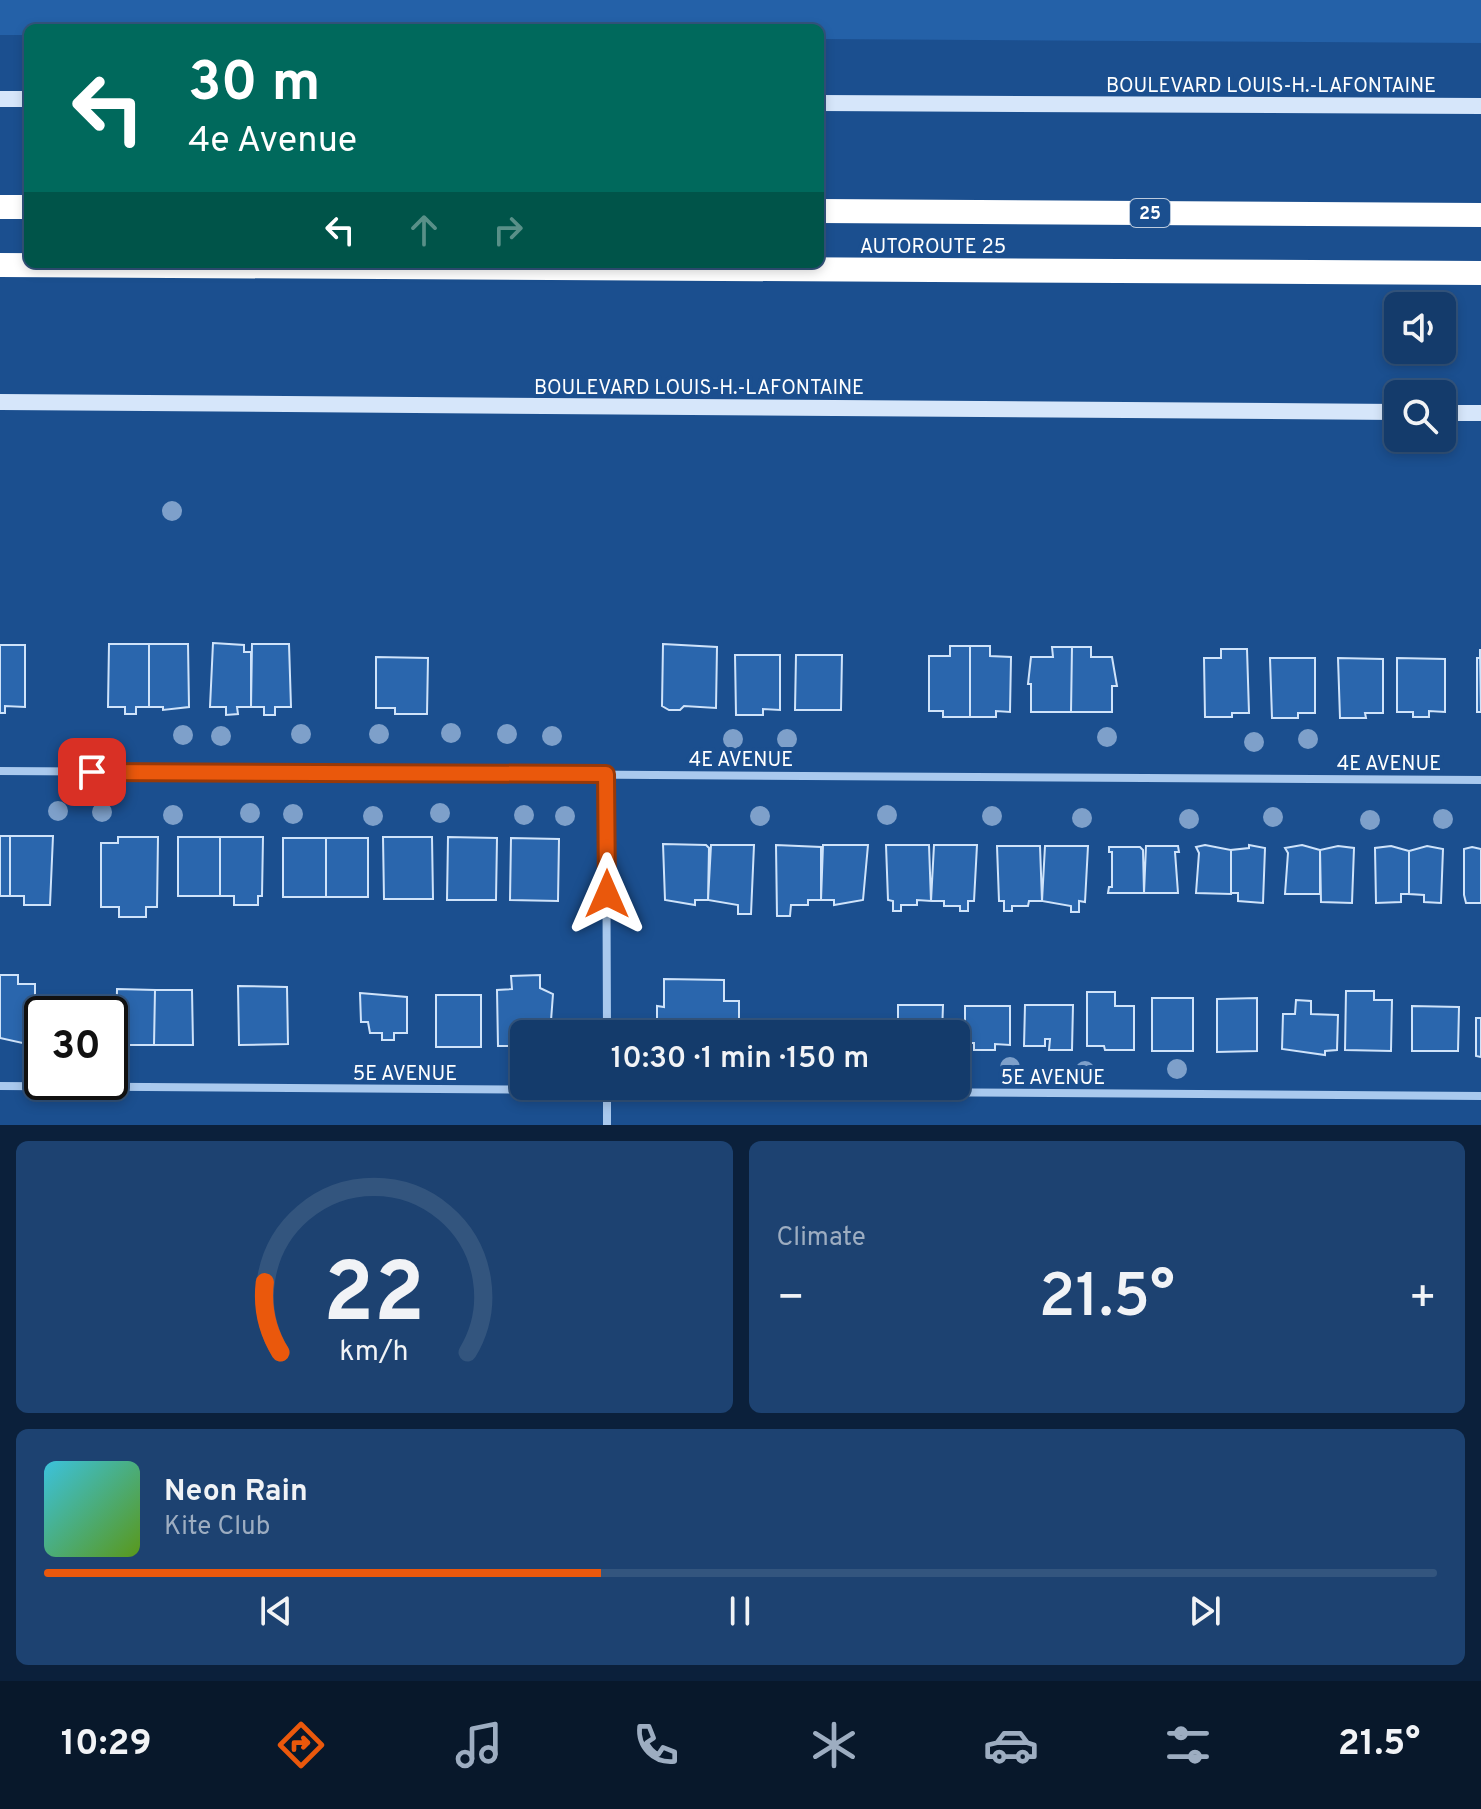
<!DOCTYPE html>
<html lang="en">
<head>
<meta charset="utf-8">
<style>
	:root { --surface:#143b6b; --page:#1d4271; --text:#f1f3f6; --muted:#9dadc1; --line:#33557e; --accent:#ea580c }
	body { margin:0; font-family:Overpass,sans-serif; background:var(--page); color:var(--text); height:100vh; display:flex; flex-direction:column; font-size:30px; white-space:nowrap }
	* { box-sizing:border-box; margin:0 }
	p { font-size:26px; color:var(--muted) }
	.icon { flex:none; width:44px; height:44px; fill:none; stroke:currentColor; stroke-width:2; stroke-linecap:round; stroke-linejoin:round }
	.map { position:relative; height:1125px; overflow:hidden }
	.side { display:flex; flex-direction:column; gap:16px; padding:16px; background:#0b203b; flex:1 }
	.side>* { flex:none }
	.hud { position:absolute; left:24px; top:24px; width:800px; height:244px; border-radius:12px; box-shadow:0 4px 12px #0003,0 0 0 2px var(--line); background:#00695c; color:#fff; overflow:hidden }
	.buttons { position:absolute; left:1384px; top:292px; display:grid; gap:16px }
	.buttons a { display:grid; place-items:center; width:72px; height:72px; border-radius:12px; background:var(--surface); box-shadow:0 4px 12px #0003,0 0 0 2px var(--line); font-size:40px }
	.speed { position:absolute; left:24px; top:996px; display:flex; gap:16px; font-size:40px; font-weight:700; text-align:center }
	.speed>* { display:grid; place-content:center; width:104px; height:104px; border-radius:50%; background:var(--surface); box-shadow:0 4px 12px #0003,0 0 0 2px var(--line); line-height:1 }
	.speed .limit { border:4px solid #111; border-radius:12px; background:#fff; color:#111 }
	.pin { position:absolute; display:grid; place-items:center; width:68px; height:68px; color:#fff; margin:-34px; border-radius:16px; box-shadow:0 4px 12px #0006 }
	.me { position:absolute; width:88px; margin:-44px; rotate:0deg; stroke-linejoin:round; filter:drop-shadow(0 0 6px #0008) }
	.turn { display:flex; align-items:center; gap:28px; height:168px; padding:0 32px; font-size:36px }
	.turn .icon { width:104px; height:104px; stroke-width:2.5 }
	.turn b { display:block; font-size:56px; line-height:68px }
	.lanes { display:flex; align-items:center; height:76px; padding:0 32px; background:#0003; justify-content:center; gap:40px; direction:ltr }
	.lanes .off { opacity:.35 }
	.big { font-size:60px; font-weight:600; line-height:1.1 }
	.side .tile { flex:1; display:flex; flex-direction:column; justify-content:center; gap:12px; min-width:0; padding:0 28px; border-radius:12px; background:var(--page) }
	.side .dial { align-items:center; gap:0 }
	.dial svg { height:208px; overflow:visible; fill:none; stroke:var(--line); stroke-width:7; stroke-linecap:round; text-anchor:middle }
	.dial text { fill:var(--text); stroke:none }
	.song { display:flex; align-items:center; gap:24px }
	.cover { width:96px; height:96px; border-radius:12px; background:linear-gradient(135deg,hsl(190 70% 55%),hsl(90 70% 35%)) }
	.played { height:8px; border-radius:4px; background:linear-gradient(90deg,var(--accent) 40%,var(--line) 40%) }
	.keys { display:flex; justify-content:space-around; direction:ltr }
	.heat { display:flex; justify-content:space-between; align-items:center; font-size:44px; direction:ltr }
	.side .tiles { flex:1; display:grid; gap:16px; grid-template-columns:1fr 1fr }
	.tile:last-child { grid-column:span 2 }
	.trip { position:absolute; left:510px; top:1020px; width:460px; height:80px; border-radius:12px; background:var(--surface); box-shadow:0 4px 12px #0003,0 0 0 2px var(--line); font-weight:600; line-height:80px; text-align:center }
	.menu { display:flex; height:128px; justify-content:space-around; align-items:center; background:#08182b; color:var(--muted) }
	.menu .icon { width:56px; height:56px }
	.menu .selected { color:var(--accent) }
	.menu b { font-size:36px; color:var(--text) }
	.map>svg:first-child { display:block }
	.green { fill:#2461a8 }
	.building { fill:#2a66ad; stroke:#cfe3fa; stroke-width:2 }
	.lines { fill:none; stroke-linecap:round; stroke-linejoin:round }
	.street { stroke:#a9c9ee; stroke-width:8 }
	.secondary { stroke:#d6e6fa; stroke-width:16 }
	.highway { stroke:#fff; stroke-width:24 }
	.tree { fill:#7ea0ca }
	.route-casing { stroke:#983908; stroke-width:20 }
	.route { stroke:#ea580c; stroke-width:14 }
	.labels { text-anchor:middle; stroke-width:8; stroke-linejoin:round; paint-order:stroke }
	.shield { fill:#1b4f8f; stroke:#bbcadd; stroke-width:2 }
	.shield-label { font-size:18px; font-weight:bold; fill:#fff }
	.street-label { font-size:20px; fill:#fff; stroke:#1b4f8f }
</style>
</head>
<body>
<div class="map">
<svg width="1481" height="1125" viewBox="0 0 1481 1125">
	<rect width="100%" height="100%" fill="#1b4f8f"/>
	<path class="green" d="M0,0h1481v43l-661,-4v-11h-792v7h-28z"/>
	<path class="building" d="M213,643l31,2v7h7v55h-14l1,7 -12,1v-8h-16z
		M109,644h40v63h-13v7h-11v-7h-17z
		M149,644h39l1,63 -26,3v-3h-14z
		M252,644h37l2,63h-16v8h-11v-8h-13z
		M663,644l54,3 -1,61 -32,-2 -4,4h-11l-7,-4z
		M0,645h25v62l-20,-1v7h-5z
		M950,646h20v71h-27v-6h-14v-55h21z
		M970,646h20v10l21,1 -1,55 -14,-1v6h-26z
		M1052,647h20l-1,65h-40v-28h-3l3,-27h22z
		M1072,647h19v10h21l5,29h-5v26h-41z
		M1221,649h26l2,64h-17v4h-27l-1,-59h17z
		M1480,649l1,63h-4v-54h3z
		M735,655h45v55l-17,-1v6h-27z
		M796,655h46l-1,55h-46z
		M376,657l52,1 -1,56h-32v-6h-19z
		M1270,658h45v55h-17v5h-26z
		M1338,658l45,1v54h-18l1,5h-26z
		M1397,658l48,1v53l-16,-1v6h-16v-5h-16z
		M0,836h10v60h-10z
		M10,836h43l-3,69h-26v-9h-14z
		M118,837h40l-1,70h-11v10h-27v-10h-18v-64h17z
		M178,837h42v59h-42z
		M220,837h43l-1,59h-4v9h-24v-9h-14z
		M383,837h49l1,62h-49z
		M448,837l49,1 -1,62h-49z
		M283,838h43v59h-43z
		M326,838h42v59h-42z
		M511,838l48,1 -1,62 -48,-1z
		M663,844l43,1 3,3 -1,52h-13v5l-30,-5z
		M711,845h43l-3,69h-13v-9l-30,-5z
		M776,845l45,2v53h-13v5h-17l-1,11h-13z
		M823,845h45l-5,55 -29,5v-5h-13z
		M886,845h43l2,56 -14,-1v5h-16v6h-8v-10l-5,-1z
		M934,845h43l-3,56h-6v10h-8v-5h-16v-5h-13z
		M1205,845l26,5v44l-35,-1 3,-40 -3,-6z
		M1249,845l16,3 -2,55 -25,-2v-8h-7v-43l18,-2z
		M1302,845l18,5v44h-35l3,-41 -3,-5z
		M997,846h43l2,55h-13l-1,5h-16v5h-8v-10h-5z
		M1045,846h43l-3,56 -6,-1v11h-8v-6l-29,-5z
		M1146,846h32l1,6h-4l3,41h-34z
		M1338,846l16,2 -2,55 -31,-1 -1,-52z
		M1391,846l18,5v43h-8v8l-25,1 -1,-55z
		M1427,846l16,3 -2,54 -17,-1v-7l-15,-1v-43z
		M1109,847h31l3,3 1,43h-36l1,-6h3v-35h-3z
		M1472,847l9,2v54h-15l-2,-8v-46z
		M0,975h18v9h17v54l-8,6 -27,-6z
		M540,975v13l13,6 -3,40h-26v12h-26l-1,-56 15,-1 -1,-13z
		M664,979l60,1v21h15v25h-15v8h-57l2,-11 -12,-2v-15l7,1z
		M238,986l49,1 1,57 -49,1z
		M117,989l38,1 -1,55h-38z
		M155,990h37l1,55h-39z
		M1346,991h28v9h18l-1,51 -46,-1z
		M1087,992h28v14h19v44h-29l-1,-4h-17z
		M360,993l47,4v36h-13v7h-12v-7h-12l-2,-11h-7z
		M78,995l12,1v5h16v13h-39v-13h11z
		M436,995h45v52h-45z
		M1152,998h41v53h-41z
		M1257,998v53l-40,1v-53z
		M1296,1000l15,1v13l27,1 -1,35 -12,1v4l-43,-6 1,-35h12z
		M898,1005h45l-1,29h-44z
		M1025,1005h48l-1,45h-23l1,-11h-5v7h-21z
		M965,1006h45v39l-15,-1v6h-21v-7h-9z
		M1412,1006l47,1 -1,44h-46z
		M1476,1018h5v39l-5,-1z"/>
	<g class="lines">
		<path class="street" d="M0,771l1481,9
			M606,774l1,260
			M0,1086l1481,10
			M607,1125v-39"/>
		<path class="secondary" d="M0,99h28
			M820,103l661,3
			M0,402l1398,10
			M1442,413h39"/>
		<path class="highway" d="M0,207h28
			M820,211l661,4
			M0,265l1481,8"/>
	</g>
	<g class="tree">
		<circle cx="172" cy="511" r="10"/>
		<circle cx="451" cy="733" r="10"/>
		<circle cx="301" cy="734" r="10"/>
		<circle cx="379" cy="734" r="10"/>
		<circle cx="507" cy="734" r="10"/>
		<circle cx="183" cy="735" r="10"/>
		<circle cx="221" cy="736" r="10"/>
		<circle cx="552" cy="736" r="10"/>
		<circle cx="1107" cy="737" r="10"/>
		<circle cx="733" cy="739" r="10"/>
		<circle cx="787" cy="739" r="10"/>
		<circle cx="1308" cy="739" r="10"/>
		<circle cx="1254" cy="742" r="10"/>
		<circle cx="58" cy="811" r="10"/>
		<circle cx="102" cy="812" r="10"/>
		<circle cx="250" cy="813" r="10"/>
		<circle cx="440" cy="813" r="10"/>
		<circle cx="293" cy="814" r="10"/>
		<circle cx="173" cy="815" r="10"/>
		<circle cx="524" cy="815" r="10"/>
		<circle cx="887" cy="815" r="10"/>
		<circle cx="373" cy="816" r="10"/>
		<circle cx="565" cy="816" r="10"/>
		<circle cx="760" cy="816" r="10"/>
		<circle cx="992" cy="816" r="10"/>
		<circle cx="1273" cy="817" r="10"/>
		<circle cx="1082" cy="818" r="10"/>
		<circle cx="1189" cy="819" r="10"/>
		<circle cx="1443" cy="819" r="10"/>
		<circle cx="1370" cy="820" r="10"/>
		<circle cx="1010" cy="1067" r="10"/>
		<circle cx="1177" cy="1069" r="10"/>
		<circle cx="1085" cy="1071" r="10"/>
	</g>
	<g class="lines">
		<g class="route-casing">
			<path id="route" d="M92,772l514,2 1,120"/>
		</g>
		<use href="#route" class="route"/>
	</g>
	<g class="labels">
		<rect class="shield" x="1130" y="199" width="40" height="28" rx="6"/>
		<g class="shield-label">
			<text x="1150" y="219">25</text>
		</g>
		<g class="street-label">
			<text x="1271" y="92">BOULEVARD LOUIS-H.-LAFONTAINE</text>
			<text x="933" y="253">AUTOROUTE 25</text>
			<text x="699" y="394">BOULEVARD LOUIS-H.-LAFONTAINE</text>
			<text x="741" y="766">4E AVENUE</text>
			<text x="1389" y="770">4E AVENUE</text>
			<text x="405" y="1080">5E AVENUE</text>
			<text x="1053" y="1084">5E AVENUE</text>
		</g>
	</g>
</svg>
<div class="buttons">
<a><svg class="icon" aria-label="sound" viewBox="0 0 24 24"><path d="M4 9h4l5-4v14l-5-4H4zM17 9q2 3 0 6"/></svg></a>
<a><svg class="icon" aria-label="search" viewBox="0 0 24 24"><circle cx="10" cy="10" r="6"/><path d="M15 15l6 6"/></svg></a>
</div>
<div class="speed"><div class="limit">30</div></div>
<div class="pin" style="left:92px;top:772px;background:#d93025"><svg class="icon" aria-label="arrive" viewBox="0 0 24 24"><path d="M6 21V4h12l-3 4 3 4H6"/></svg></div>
<svg class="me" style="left:607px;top:894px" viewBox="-20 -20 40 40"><path d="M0-17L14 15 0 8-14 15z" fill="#ea580c" stroke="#fff" stroke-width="4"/></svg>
<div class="trip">10:30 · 1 min · 150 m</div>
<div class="hud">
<div class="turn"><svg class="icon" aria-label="left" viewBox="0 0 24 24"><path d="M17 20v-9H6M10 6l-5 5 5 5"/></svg><div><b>30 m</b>4e Avenue</div></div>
<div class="lanes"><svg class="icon" aria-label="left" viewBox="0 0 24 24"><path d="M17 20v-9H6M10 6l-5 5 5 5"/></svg><svg class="icon off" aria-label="ahead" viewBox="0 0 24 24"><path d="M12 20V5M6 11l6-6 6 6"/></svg><svg class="icon off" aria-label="right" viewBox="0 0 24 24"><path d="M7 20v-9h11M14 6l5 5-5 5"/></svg></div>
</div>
</div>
<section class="side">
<div class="tiles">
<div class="tile dial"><svg viewBox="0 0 100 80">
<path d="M14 69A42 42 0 1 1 86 69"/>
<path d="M14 69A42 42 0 0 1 8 42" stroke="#ea580c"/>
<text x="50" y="56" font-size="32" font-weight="700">22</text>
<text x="50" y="72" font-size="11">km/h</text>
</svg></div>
<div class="tile"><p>Climate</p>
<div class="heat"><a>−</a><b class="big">21.5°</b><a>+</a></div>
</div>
<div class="tile">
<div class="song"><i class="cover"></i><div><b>Neon Rain</b><p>Kite Club</p></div></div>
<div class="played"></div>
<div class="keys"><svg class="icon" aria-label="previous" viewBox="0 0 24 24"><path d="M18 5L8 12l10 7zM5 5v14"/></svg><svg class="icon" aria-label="pause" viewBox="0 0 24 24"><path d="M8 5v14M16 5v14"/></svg><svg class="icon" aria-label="next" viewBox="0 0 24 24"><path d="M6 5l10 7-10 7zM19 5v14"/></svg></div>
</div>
</div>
</section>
<nav class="menu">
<b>10:29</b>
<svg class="icon selected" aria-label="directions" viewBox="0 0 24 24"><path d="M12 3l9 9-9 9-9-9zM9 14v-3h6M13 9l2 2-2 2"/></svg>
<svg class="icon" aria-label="music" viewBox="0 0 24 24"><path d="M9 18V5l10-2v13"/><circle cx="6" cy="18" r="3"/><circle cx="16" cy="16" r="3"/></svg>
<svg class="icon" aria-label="phone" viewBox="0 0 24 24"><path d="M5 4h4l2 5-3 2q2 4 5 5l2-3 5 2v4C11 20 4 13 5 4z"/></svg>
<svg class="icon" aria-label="climate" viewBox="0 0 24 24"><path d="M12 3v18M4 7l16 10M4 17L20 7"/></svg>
<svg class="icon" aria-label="car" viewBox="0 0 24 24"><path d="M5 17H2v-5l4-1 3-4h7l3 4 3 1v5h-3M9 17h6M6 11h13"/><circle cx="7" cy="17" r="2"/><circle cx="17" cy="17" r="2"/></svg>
<svg class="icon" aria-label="filters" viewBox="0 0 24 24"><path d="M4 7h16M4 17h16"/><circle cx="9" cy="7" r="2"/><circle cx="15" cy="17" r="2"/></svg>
<b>21.5°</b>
</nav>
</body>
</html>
